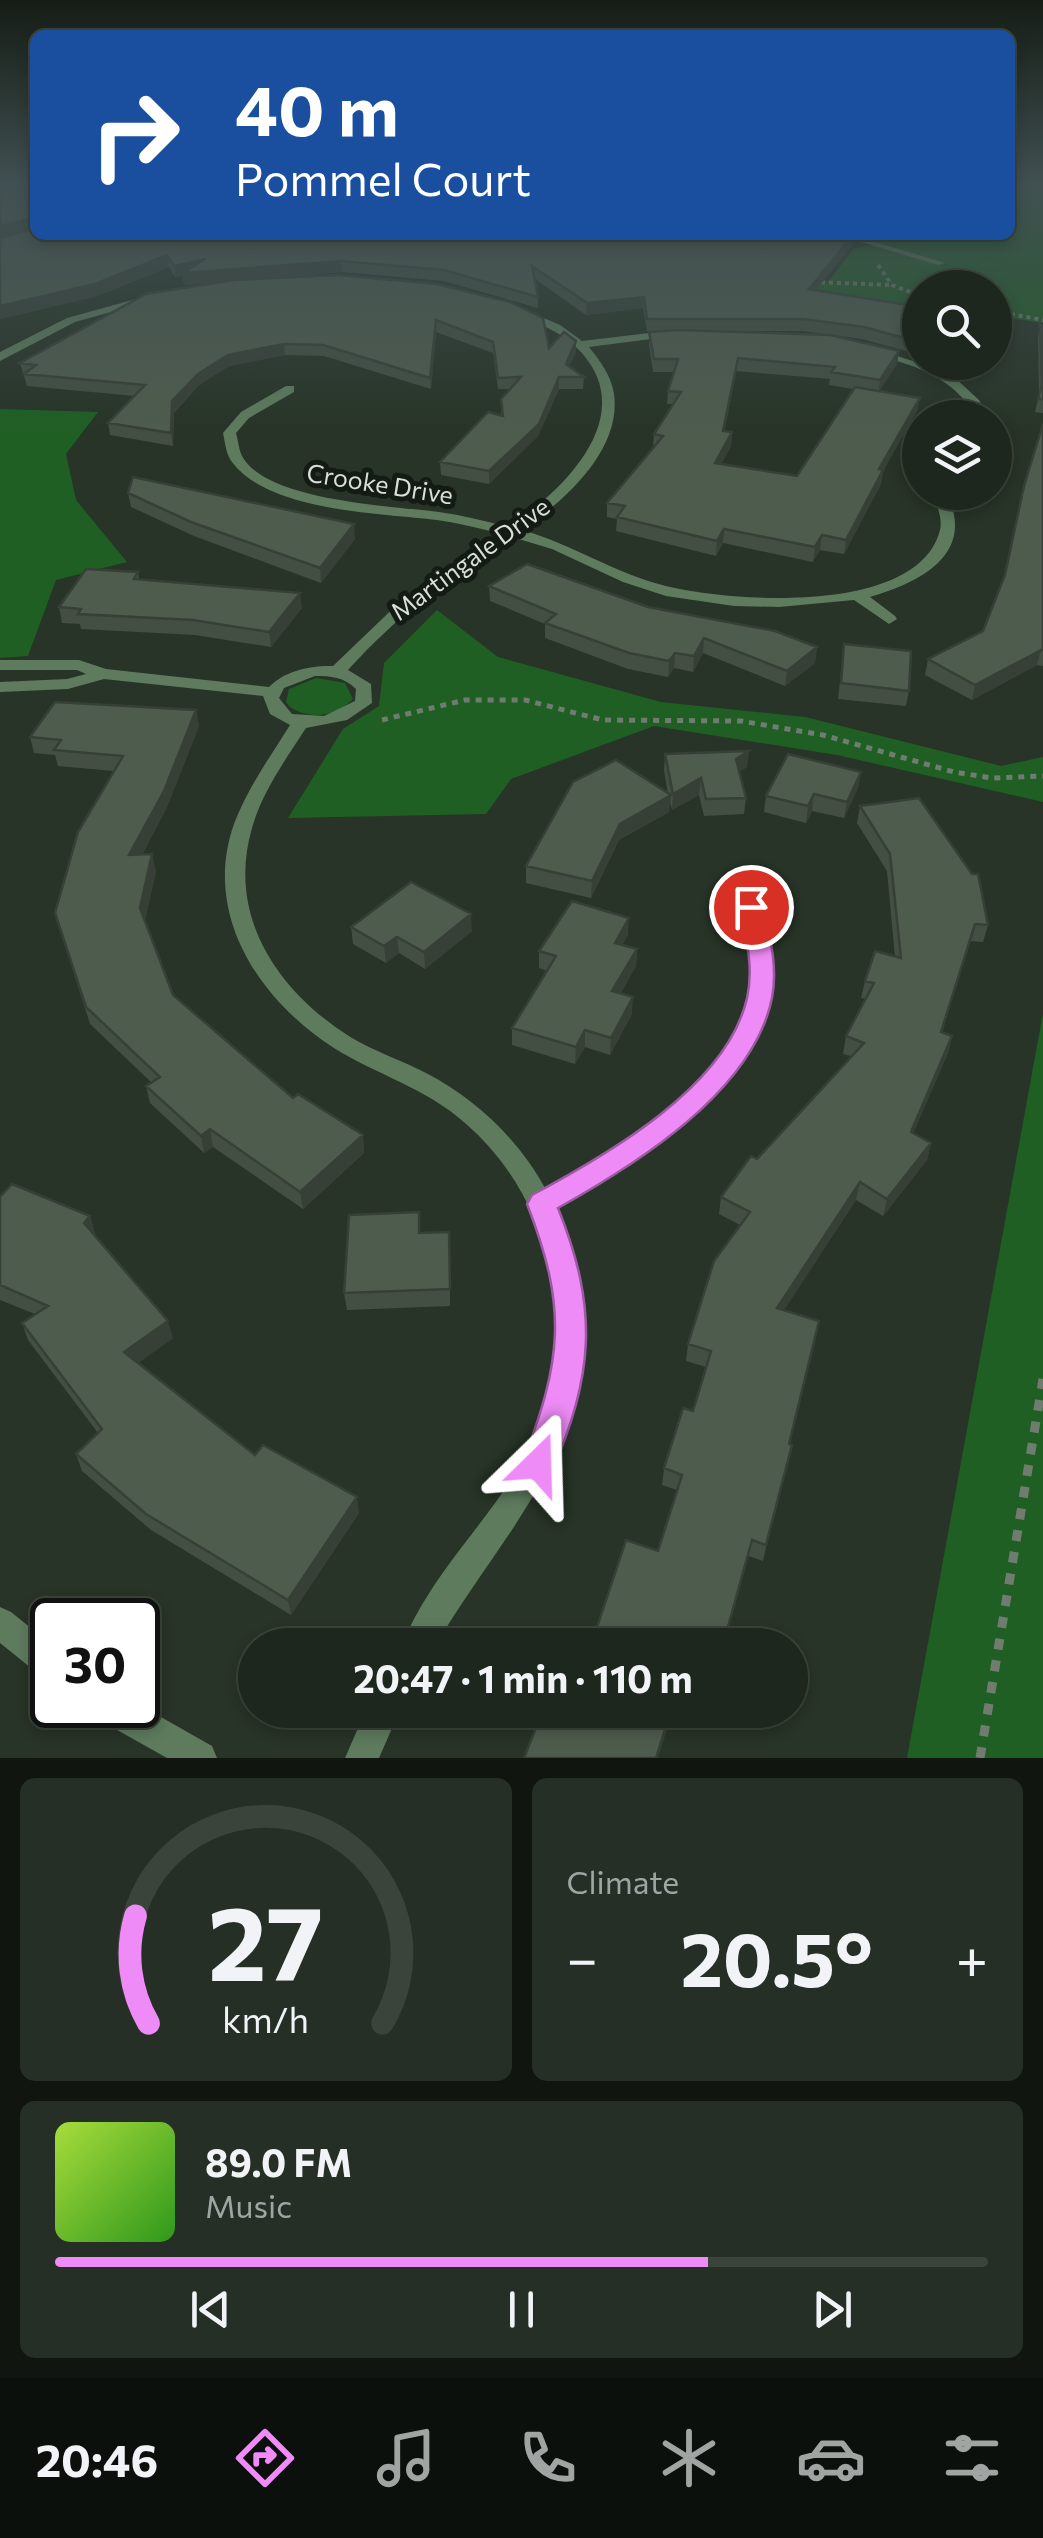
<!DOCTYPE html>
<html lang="en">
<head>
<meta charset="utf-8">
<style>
	:root { --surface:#1d271d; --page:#252f26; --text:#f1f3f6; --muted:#a0a5a4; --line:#3b443b; --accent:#ef8bf7 }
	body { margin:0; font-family:Commissioner,sans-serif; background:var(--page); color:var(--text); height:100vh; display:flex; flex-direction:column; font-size:38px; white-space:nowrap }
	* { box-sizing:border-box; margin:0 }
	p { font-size:32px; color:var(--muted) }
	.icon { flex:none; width:55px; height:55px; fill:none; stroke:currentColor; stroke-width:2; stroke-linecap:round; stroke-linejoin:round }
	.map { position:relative; height:1758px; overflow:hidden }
	.drawer { display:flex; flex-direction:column; gap:20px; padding:20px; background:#101510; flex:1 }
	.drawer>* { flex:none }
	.hud { position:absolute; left:30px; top:30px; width:985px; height:210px; border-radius:15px; box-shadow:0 5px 15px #0003,0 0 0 2px var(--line); background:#1a4fa0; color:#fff; overflow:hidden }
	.controls { position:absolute; left:902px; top:270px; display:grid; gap:20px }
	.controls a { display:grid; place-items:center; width:110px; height:110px; border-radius:50%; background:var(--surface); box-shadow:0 5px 15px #0003,0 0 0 2px var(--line); font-size:50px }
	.speed { position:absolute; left:30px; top:1598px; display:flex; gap:20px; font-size:50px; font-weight:700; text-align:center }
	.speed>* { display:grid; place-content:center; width:130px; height:130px; border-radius:50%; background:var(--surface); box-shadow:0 5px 15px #0003,0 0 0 2px var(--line); line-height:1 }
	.speed .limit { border:5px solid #111; border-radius:15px; background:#fff; color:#111 }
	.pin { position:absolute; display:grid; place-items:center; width:85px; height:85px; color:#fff; margin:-42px; border:5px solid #fff; border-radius:50%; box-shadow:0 2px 10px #0007 }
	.me { position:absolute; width:110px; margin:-55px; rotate:22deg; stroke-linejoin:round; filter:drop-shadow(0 0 8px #0008) }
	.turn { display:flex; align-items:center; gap:35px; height:210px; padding:0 40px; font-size:45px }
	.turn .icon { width:130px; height:130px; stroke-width:2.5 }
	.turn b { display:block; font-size:70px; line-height:85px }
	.big { font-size:75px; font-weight:700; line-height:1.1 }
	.drawer .tile { flex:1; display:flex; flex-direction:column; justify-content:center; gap:15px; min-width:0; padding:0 35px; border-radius:15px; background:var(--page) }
	.drawer .dial { align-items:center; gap:0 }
	.dial svg { height:260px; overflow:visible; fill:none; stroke:var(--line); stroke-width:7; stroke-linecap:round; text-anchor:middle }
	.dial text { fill:var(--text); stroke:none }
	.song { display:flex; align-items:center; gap:30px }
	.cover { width:120px; height:120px; border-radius:15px; background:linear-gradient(135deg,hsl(80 70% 55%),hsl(110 70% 35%)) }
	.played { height:10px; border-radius:5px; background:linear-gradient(90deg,var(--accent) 70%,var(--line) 70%) }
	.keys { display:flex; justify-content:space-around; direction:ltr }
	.heat { display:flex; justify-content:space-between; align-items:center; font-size:55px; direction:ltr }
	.drawer .tiles { flex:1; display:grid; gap:20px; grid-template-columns:1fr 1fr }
	.tile:last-child { grid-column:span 2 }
	.trip { position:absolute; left:238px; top:1628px; width:570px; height:100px; border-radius:50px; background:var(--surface); box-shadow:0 5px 15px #0003,0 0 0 2px var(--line); font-weight:700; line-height:100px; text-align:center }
	.menu { display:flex; height:160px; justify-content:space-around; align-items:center; background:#0c100c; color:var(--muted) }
	.menu .icon { width:70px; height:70px }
	.menu .active { color:var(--accent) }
	.menu b { font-size:45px; color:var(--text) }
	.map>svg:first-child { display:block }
	.green { fill:#1f5f24 }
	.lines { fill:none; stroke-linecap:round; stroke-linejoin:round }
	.path-far2 { stroke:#717c71; stroke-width:4; stroke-dasharray:4 4; stroke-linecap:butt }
	.path-far1 { stroke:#717c71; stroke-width:5; stroke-dasharray:6 6; stroke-linecap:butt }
	.path { stroke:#717c71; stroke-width:9; stroke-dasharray:11 11; stroke-linecap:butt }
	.lane { fill:#5e7b5e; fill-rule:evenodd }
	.street { fill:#5e7b5e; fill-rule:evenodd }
	.wall { fill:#434f43; fill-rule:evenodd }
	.shaded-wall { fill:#374037 }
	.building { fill:#4e5c4e; stroke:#374037; stroke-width:2.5 }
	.route { fill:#ef8bf7; stroke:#9b5aa1; stroke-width:2.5 }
	.labels { text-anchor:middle; stroke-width:10; stroke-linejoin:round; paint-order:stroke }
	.far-street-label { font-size:25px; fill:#d7dfd7; stroke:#141a14 }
</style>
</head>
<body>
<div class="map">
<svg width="1043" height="1758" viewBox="0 0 1043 1758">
	<rect width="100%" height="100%" fill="#273427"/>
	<path class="green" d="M1010,185h33v138l-48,-7v-28h-75v18l-542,-71h97l354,46 24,-32 24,-5 6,-9h127z
		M0,409l98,3 -32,42 10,46 51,62 -71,18 -28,76 -28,2z
		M437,610l61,47 163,45 144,15 196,49 42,-9v45l-206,-47 -183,-29 -143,53 -25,35 -198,4 55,-89 36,-23 5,-43z
		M316,678l29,5 8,16c-17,18 -43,21 -63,8l-4,-5 3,-13z
		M1043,1013v745h-136z"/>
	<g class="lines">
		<path class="path-far2" d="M878,265l14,20 28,11
			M813,282l79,3
			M995,311l48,9"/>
		<path class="path-far1" d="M382,720l83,-20h60l78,20 138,1 82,14 131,37 38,6 51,-2"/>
		<path class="path" d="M980,1758l63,-379"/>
		<path class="lane" d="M838,235h14l93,28 -7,2z"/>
		<path class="street" d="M154,294l4,1v4l-83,23 -75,39v-9l67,-34z
			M518,307l42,18 22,16 92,-11 6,3 -6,3 -85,11c11,14 22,28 25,47 8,57 -51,108 -92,136 50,14 94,44 144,56 65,16 252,30 274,-56 3,-12 -4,-26 -7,-38h14c3,10 8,21 8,32 1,43 -51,63 -85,73l25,19 2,3 -8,5 -35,-24 -75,7 -45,-1 -68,-10 -43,-14 -71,-33 -40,-12c-61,38 -115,79 -164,133l23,14 1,19 -25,17 -41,8c-20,31 -44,64 -54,100 -26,89 27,165 100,210 24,14 51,23 76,36 49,26 92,67 118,116 74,-38 181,-106 202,-191 7,-30 -1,-63 -7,-92l3,-5h14c7,13 9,30 12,45 19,122 -122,212 -215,262 19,36 27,77 29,117 4,129 -88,215 -148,319h-34c45,-110 148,-164 155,-299 4,-84 -28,-168 -92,-223 -39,-35 -88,-48 -131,-75 -75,-48 -132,-134 -100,-224 13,-35 36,-67 56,-99l-20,-11 -7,-18 -159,-17 -36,10 -68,3v-10l67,-3 19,-5 -9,-4h-77v-10h79l27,9 163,18c15,-16 42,-22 64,-21l73,-70 92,-63c-20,-5 -40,-10 -61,-13 -56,-7 -168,-8 -205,-58 -6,-7 -7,-20 -9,-29l18,-21 45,-26h8v6l-45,26 -13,15c2,7 3,17 6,23 24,45 151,50 197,56 23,3 46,9 69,15 54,-35 132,-110 73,-175 -18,-20 -44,-29 -67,-40l-2,-2zM315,676c16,0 29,1 41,13l-1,12 -31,15 -32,-2 -13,-16 5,-10z
			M872,348l72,23 35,-4v6l-25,4 25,23 10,18h-13c-21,-42 -65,-54 -108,-65v-4z
			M0,1607l11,5 41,33v36l-11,-5 -41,-33z
			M138,1704l74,42 5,12h-50l-73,-41 -5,-12z
			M366,1710h34l-21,48h-34z"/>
	</g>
	<path class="wall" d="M855,235l-2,9 -37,46 104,17 -14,44 -44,-12 -60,-8h-107l204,20 -2,13 -18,27 41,7 -3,13 -34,60 -2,13 -37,70 -24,-4 -7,12 -90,-19 -7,13 -100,-25 1,-12 -10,-2v-14l46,-55 1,-14 19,-30h-6l1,-13 6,-19h-21l-4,-27v-13l21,-1h-23l-4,-23 -57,7 -51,-36 3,18v11l-94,-27 -102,-9 -92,8 88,-5 211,73 27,4 -7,14 15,11 -1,12h-24l-21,47 -49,48 -48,-9 -1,-13 61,-47v-16l9,-10h-12l-5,-36 -57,-21 -5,57 -107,-33 -39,-1 -56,11 -30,19 -25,28 -1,33 -63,-11 -2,-12 27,-27 -108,-10 -7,-23 207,-82 -43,4 -1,-9 -8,1 -6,-10 -72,29 -97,23v-81zM736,371l94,8 -1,6 24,4 -56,87 -76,-12 10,-18 1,-14 -8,-1z
		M1040,325l3,1v87l-8,-1 4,-18 -1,-57z
		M1043,424v242l-6,-1 -65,35 -47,-25 3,-16 55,-28 21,-55z
		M128,493l227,46 -34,44 -127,-47 -63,-29z
		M138,572l1,7 163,29 -31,39 -76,-12 -114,-6 -1,-5 -18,-1 -3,-16z
		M489,586l159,21 169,40 -2,16 -30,23 -82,-33 -10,19 -19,-4 -6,9 -40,-8 -83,-31v-14l-55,-23z
		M844,644l65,47 -3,15 -68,-7z
		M196,710l3,16 -32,81 -25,48 14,16 -11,49 28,75 120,103 70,37 1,18 -61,56 -90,-62 -9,6 -54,-50 -4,-17 6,-3 -62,-59 -35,-111 59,-142 -56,-5 -3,-11 -21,-2 -4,-16z
		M665,754l82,13 -8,5 7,26 -2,16 -40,2 -5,-21 -27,15 -2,-8 -1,10 -50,28 -28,58 -65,-15v-17l142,-72 -4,-24z
		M861,772l-3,16 -14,30 -32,-7 -6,12 -42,-11 2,-16z
		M860,806l128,119 -5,17 -13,-1 -28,91 10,4 -4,17 -35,80 18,10 -4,17 -44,56 -27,-16 -72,110 5,134 -26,117 -14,-5 -91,-5 19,-61 -15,-5 2,-17 29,-57 13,-44 -20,-6 2,-17 52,-119 -21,-11 2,-17 130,-141 -8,-2 3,-18 20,-37 -5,-1 4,-17 30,-24 -8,-86 -30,-48z
		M351,927l121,4 -47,38 -26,-16 -13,10 -33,-19z
		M628,935l-6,10 15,4 -1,17 -16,28 12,20 -22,41 -25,-8 -10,17 -63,-19v-17l35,-57 -8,-3v-17z
		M0,1197l90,19 5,18 -1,1 79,103 -35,25 117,92 104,58 -68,102 -140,-85 -69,-59 -6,-17 22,-21 -70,-93 -6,-17 13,-9 -35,-14z
		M421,1233l29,16v57l-103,4 -3,-17z
		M687,1710h20l-2,7z"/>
	<path class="shaded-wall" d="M34,217l1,11 -35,9v-11z
		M853,235h2l-2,9 -46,57 2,-12z
		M167,255l2,12 -72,29 -97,23v-13z
		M205,259l136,2 1,11 -158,13 -1,-9 -8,1 -1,-11z
		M644,297l-1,11 -57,7 1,-12z
		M436,320v12l-5,57 -1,-11z
		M920,320v9l-14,22 2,-12z
		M576,341v11l-11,23 1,-11z
		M284,344l1,11 -56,11 -30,19 -25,28 -1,33 -2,-13 1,-32 26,-27 30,-19z
		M899,351l-2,13 -19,29 2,-13z
		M738,358l-2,13 -14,74 1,-14z
		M559,377v12l-21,47 -49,48v-13z
		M920,398l-3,13 -34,60 -2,13 -37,70 2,-14 33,-71z
		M732,432l-1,14 -17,31 1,-14z
		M354,524l1,15 -34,44 -1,-15z
		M724,529l-1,14 -7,13 1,-15z
		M822,535l-2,15 -7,12 2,-15z
		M300,593l2,15 -31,39 -2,-15z
		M704,638l-1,15 -10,19 1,-16z
		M817,647l-2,16 -30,23 2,-15z
		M1041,649l-4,16 -65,35 3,-15z
		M675,653l-1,15 -6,9 1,-16z
		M196,710l3,16 -32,81 -34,65 -4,-17z
		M749,751l-2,16 -13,8 2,-16z
		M861,772l-3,16 -14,30 3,-16z
		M701,778l-2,17 -27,15 1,-16z
		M814,794l-2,17 -6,12 2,-17z
		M671,795l-2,17 -50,28 -28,58 1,-17 28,-57z
		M152,854l4,17 -12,54 -4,-17z
		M471,914l1,17 -47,38 -1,-17z
		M629,918l-1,17 -14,25 1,-17z
		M397,937l2,16 -13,10 -2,-17z
		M637,949l-1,17 -25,42 1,-17z
		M633,997l-1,17 -22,41 1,-17z
		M585,1030v17l-10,17 1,-17z
		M952,1036l-4,17 -42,96 5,-17z
		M210,1129l3,18 -9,6 -3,-17z
		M363,1135l1,18 -61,56 -3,-17z
		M931,1143l-4,17 -44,56 4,-17z
		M860,1182l-4,18 -82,125 3,-17z
		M90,1216l5,18 -5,7 -6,-18z
		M168,1321l5,17 -44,31 -5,-17z
		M357,1497l2,16 -68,102 -3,-15z
		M671,1710h2l-15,48h-2z"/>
	<path class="building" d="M0,185l35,1v34l-1,-3 -34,9z
		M35,229v6h818l-44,54 111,18v13l-12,19 -44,-12 -61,-8h-156l-3,-22 -57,6 -55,-37 6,31 -94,-27 -103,-9 -158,12 22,-14 -31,7 -7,-11 -72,29 -95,22v-68z
		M338,275l98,9 74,18 33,16 6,30 15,-16 12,9 -10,23 18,13h-25l-20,47 -50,47 -49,-9 48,-50 15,4 -2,-17 20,-22 -23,1 -5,-36 -57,-22 -6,58 -107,-33 -39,-1 -56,11 -30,19 -26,27 -1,32 -63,-10 37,-38 -121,-11 12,-9 -16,-2 126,-69 88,-14z
		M1040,325l3,1v73h-5l4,-15z
		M678,330l152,5 69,16 -19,29 -49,-8 4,-5 -97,-9 -15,73 9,1 -17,31 82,13 58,-89 65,11 -41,71 4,1 -37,70 -24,-5 -7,12 -91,-18 -7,12 -100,-24 8,-11 -18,-3 56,-67 -9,-2 27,-42 -13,-1 10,-32h-24l-5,-27z
		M1043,424v225l-68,36 -47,-26 55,-28 22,-56 19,-89z
		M133,477l221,47 -34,44 -129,-46 -63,-29z
		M527,564l121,43 127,24 42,16 -30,24 -83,-33 -10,18 -19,-3 -6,8 -40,-8 -84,-30 11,-9 -67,-28z
		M86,569l52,3 -4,7 166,14 -31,39 -76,-12 -115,-6 3,-5 -22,-2z
		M844,644l67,7 -2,40 -68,-8z
		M55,702l141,8 -32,81 -35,64 23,-1 -12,54 33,87 120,103 5,-4 65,41 -63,57 -90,-63 -9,7 -55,-50 14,-9 -74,-70 -31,-94 23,-81 45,-76 -69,-6 7,-10 -31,-3z
		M749,751l-13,8 10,39 -40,1 -5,-21 -28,16 -8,-40z
		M788,754l73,18 -14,30 -33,-8 -6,12 -42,-10z
		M616,760l55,35 -51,29 -28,57 -66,-15 47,-84z
		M919,798l53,76h6l10,51 -13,-1 -34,108 11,4 -41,96 20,11 -44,56 -27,-17 -83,126 42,13 -30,123 3,1 -26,100 -14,-5 -29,105h-132l35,-105 32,11 24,-76 -18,-7 19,-60 10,3 18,-60 -23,-7 26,-83 36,-49 -29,-15 30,-41 6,3 107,-116 -18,-7 28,-53 -9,-2 10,-30 26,7 -11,-104 -30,-48z
		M411,882l60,32 -47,38 -27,-15 -13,9 -33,-19z
		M572,901l57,17 -14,25 22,6 -25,42 21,6 -22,41 -26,-8 -9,17 -64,-19 44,-72 -17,-5z
		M12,1184l78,32 -6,7 84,98 -44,31 131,103 8,-10 94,52 -69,103 -142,-86 -70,-60 26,-25 -80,-106 26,-17 -48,-21v-88z
		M419,1212v21l30,-1 1,57 -106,4 5,-78z
		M543,1710h128l-15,48h-132z"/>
	<linearGradient id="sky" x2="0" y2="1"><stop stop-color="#151d15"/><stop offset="0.43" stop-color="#415052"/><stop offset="1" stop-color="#415052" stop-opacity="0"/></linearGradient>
	<rect width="1043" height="431" fill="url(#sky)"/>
	<path class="route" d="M751,900l12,7c7,31 15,60 9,91 -19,94 -137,167 -214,210 41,102 36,167 -8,268l-12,4 -11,-4 -5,-12c40,-104 46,-155 5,-260l5,-9c73,-39 195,-108 215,-197 7,-31 -1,-60 -7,-91z"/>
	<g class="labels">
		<g class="far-street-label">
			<text transform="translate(380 484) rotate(9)" y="9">Crooke Drive</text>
			<text transform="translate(470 559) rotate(-36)" y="9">Martingale Drive</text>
		</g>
	</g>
</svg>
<div class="controls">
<a><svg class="icon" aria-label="search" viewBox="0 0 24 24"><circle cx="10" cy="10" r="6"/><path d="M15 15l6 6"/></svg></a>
<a><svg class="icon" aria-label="layers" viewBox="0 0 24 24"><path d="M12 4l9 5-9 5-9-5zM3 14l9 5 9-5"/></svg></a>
</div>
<div class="speed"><div class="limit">30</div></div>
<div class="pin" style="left:751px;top:907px;background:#d93025"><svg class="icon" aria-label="arrive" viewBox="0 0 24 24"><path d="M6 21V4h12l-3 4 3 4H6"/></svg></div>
<svg class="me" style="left:538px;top:1464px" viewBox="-20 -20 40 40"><path d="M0-17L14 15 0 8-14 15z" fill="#ef8bf7" stroke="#fff" stroke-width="4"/></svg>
<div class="trip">20:47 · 1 min · 110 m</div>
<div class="hud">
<div class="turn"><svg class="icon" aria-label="right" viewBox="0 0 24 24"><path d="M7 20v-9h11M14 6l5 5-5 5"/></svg><div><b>40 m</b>Pommel Court</div></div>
</div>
</div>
<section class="drawer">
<div class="tiles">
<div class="tile dial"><svg viewBox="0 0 100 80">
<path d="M14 69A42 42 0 1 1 86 69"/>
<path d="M14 69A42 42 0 0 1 10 36" stroke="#ef8bf7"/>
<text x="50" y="56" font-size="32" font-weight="700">27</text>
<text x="50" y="72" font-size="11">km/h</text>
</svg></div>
<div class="tile"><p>Climate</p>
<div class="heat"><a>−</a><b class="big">20.5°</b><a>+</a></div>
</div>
<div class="tile">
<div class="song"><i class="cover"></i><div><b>89.0 FM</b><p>Music</p></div></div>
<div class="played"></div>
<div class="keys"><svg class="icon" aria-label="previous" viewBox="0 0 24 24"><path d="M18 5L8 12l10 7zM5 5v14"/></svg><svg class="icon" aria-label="pause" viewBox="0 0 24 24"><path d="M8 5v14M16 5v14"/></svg><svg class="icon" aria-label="next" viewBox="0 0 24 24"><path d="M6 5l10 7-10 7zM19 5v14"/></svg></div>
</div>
</div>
</section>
<nav class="menu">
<b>20:46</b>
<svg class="icon active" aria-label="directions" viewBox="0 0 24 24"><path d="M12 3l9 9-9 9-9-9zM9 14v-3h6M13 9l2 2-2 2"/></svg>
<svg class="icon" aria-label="music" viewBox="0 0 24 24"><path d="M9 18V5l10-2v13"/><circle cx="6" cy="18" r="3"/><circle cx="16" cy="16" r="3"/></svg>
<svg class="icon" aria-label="phone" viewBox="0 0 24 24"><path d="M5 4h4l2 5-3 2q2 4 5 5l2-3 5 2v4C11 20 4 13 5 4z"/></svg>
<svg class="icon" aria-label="climate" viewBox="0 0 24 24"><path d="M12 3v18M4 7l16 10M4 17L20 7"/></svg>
<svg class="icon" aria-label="car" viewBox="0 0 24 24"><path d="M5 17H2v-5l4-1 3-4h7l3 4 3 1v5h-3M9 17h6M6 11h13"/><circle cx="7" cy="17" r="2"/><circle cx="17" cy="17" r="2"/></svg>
<svg class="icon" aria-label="filters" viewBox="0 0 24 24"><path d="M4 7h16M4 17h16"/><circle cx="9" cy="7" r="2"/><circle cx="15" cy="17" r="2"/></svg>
</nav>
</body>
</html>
